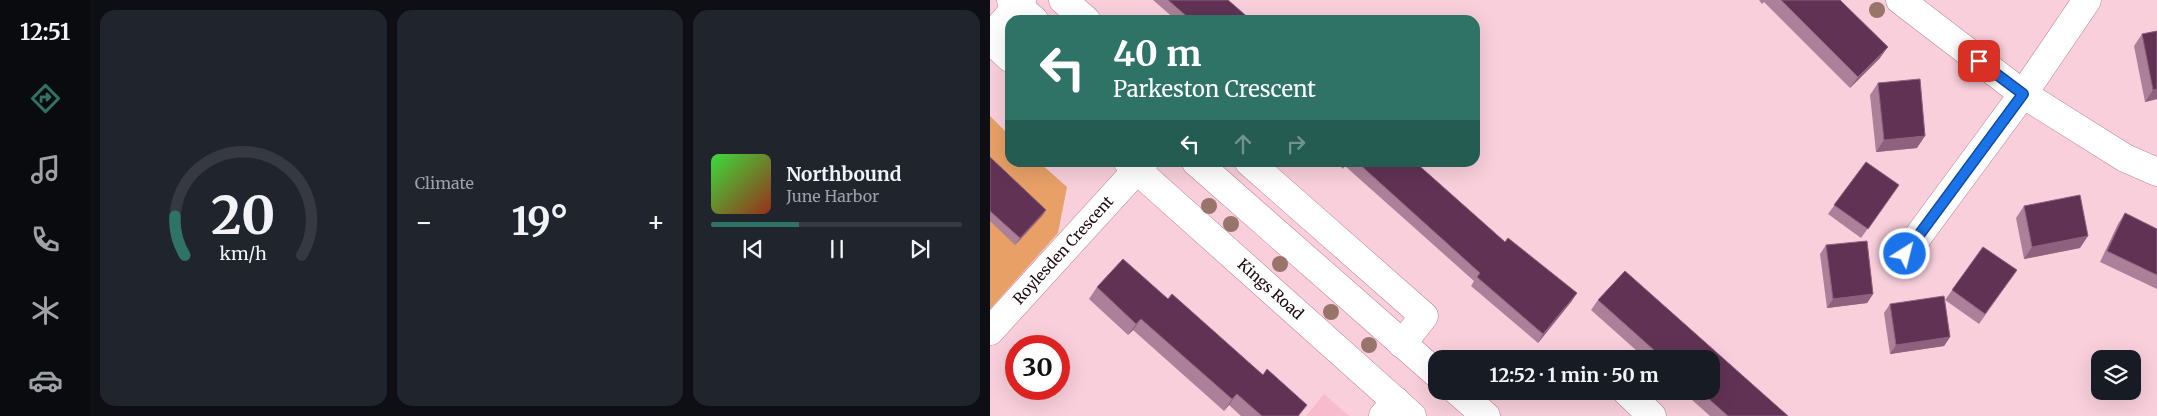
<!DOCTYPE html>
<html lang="en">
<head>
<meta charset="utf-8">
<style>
	:root { --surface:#171b24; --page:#20242c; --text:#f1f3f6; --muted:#9ea1a6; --line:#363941; --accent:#2f7366 }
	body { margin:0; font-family:Merriweather,serif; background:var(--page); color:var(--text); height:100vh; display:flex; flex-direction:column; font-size:19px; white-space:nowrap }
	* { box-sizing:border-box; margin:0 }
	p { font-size:16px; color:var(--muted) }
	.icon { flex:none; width:28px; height:28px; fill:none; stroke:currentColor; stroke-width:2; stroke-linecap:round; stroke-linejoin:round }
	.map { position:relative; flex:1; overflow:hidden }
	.side { display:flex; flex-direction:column; gap:10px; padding:10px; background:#0d0f14; width:900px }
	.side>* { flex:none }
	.top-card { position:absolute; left:15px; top:15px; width:475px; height:152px; border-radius:15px; box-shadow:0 5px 20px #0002; background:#2f7366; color:#fff; overflow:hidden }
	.buttons { position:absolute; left:1101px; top:350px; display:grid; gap:10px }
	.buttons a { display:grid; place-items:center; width:50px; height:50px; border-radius:10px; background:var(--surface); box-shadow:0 5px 20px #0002; font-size:25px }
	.speed { position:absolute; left:15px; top:335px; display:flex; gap:10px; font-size:25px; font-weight:700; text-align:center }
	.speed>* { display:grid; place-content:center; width:65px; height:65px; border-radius:50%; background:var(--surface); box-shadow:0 5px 20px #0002; line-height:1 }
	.speed .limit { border:8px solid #d22; background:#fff; color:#111 }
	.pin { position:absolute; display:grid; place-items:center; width:42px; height:42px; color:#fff; margin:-21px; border-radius:10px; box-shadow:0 2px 8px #0006 }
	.me { position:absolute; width:55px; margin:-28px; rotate:36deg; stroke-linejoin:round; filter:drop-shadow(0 0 4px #0008) }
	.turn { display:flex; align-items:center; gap:18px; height:105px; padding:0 25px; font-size:22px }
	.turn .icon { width:65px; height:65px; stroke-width:2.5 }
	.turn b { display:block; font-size:35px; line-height:42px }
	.lanes { display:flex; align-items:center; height:48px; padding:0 25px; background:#0003; justify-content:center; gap:25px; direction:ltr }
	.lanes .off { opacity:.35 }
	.big { font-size:38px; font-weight:700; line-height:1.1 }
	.side .tile { flex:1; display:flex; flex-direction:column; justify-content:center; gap:8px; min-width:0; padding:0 18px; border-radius:15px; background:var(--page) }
	.side .dial { align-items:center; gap:0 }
	.dial svg { height:130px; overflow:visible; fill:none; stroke:var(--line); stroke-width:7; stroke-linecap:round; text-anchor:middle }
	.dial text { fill:var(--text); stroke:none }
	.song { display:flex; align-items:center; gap:15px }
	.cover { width:60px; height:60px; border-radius:8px; background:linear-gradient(135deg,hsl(120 70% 55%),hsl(10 70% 35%)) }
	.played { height:5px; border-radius:2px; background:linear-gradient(90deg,var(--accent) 35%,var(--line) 35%) }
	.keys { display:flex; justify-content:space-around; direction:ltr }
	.heat { display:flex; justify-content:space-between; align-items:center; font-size:28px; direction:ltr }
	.side .tiles { flex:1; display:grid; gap:10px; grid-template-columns:repeat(3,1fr) }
	.trip { position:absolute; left:438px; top:350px; width:292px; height:50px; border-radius:15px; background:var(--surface); box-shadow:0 5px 20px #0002; font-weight:700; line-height:50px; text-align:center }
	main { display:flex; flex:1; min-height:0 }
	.tabs { display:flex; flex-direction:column; width:90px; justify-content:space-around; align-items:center; background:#090b0e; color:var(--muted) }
	.tabs .icon { width:35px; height:35px }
	.tabs .current { color:var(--accent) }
	.tabs b { font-size:22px; color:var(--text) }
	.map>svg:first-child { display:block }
	.built { fill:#f8bbce }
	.green { fill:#e8a066 }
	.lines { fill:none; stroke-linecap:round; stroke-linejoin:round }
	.minor-casing { stroke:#bf8095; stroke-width:29 }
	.major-casing { stroke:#bf8095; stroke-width:29 }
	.minor { stroke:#fff; stroke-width:28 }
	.major { stroke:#fff; stroke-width:28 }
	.tree { fill:#99746a }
	.wall { fill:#ac8098 }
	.shaded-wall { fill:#8e617c }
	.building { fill:#613254; stroke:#8e617c }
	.route-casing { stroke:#114b97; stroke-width:12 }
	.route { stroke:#1a73e8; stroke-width:9 }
	.labels { text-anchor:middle; stroke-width:5; stroke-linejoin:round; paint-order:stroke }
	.street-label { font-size:15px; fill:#1e0810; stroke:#fcfcfc }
</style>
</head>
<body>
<main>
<nav class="tabs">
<b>12:51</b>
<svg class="icon current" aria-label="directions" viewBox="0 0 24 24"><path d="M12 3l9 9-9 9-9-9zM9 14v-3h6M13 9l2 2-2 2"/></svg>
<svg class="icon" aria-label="music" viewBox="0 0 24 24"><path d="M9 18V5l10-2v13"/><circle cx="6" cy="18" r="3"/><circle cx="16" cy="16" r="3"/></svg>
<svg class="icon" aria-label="phone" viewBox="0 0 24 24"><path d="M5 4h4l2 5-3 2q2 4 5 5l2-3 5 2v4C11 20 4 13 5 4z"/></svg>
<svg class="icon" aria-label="climate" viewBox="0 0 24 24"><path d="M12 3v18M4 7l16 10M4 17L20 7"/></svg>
<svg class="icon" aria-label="car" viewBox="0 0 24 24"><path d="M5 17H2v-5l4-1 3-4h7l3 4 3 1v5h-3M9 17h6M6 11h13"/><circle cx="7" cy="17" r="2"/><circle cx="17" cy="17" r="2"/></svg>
</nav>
<section class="side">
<div class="tiles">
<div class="tile dial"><svg viewBox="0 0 100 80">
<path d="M14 69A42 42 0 1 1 86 69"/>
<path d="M14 69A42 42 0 0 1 8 45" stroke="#2f7366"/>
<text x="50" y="56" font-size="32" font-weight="700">20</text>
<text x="50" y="72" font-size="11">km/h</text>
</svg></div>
<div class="tile"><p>Climate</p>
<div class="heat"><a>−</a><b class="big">19°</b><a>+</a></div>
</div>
<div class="tile">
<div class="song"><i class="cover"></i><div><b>Northbound</b><p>June Harbor</p></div></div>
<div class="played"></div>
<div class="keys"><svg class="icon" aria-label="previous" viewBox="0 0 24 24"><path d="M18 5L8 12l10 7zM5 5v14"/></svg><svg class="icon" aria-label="pause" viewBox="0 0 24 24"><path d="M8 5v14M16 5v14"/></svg><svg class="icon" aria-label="next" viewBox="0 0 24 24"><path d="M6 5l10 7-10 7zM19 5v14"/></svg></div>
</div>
</div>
</section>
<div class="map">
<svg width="1167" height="416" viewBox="0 0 1167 416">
	<rect width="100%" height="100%" fill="#f8cfdb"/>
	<path class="built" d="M334,394l25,22h-43z"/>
	<path class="green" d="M0,116l20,20v26l30,1 27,24 -9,46 -68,76z"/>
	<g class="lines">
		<g class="minor-casing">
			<g id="minor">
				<path d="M73,0l23,20"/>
				<path d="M910,0l123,94 102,64 32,14"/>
				<path d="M0,38l32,-38"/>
				<path d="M259,162l175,154 -22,28"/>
				<path d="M915,254l118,-160 64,-94"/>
				<path id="s1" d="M0,331l154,-169"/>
				<path d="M636,391l26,25"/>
				<path d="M393,416l13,-15"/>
			</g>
		</g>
		<g class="major-casing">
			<g id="major">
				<path d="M21,0l23,20"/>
				<path d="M0,40l20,18"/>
				<path id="s2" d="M138,162l284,254"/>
				<path d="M206,162l240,211"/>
				<path d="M467,391l29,25"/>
			</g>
		</g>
		<use href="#minor" class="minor"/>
		<use href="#major" class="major"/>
	</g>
	<g class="tree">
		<circle cx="887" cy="10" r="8"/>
		<circle cx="219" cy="206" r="8"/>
		<circle cx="241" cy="224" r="8"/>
		<circle cx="290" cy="264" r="8"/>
		<circle cx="341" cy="312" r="8"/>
		<circle cx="379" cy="345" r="8"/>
	</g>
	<path class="wall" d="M163,0h75l23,20h-75z
		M769,0h81l40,58 -30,30 -86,-86 -2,2z
		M1167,31v68l-12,3 -11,-56 8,-12z
		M888,83l39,65 -41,4 -6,-57z
		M0,157l56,53 -4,6 -27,29 -25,-24z
		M346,162h79l90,80 72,51 -6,9 -33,41 -67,-57 3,-5 -56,-50 -73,-65 -2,3z
		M876,162l33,23 -38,53 -33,-24z
		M1034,206l56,42 -56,11 -8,-41z
		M1135,213l32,16v60l-57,-27 18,-38z
		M836,245l47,49 -6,9 -40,5 -7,-54z
		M993,247l34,23 -38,54 -34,-24z
		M635,271l163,145h-78l-28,-25h29v-32h-65l-55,-49 7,-10z
		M107,287l71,12 132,117h-59l-12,-11 -5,6 -91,-81 -5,5 -39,-36z
		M900,304l60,33 -6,9 -54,8 -6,-41z"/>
	<path class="shaded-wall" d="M898,47l-8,11 -30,30 8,-11z
		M1167,89v10l-12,3 8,-12z
		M935,136l-8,12 -41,4 8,-12z
		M56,210l-4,6 -27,29 5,-7z
		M1098,236l-8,12 -56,11 8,-12z
		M587,293l-6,9 -33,41 5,-9z
		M883,294l-6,9 -40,5 6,-9z
		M151,319l-8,11 -5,5 8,-11z
		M960,337l-6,9 -54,8 6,-9z
		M247,394l-8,11 -5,6 8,-12z"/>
	<path class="building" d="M178,0h60l23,20h-60z
		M791,0h59l48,47 -30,30z
		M1167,31v58l-4,1 -11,-56z
		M930,79l5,57 -41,4 -6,-57z
		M0,157l56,53 -26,28 -30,-27z
		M367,162h58l90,80 3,-4 69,55 -34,41 -66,-57 3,-4z
		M876,162l33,23 -31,44 -34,-24z
		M1090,195l8,41 -56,11 -8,-41z
		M1135,213l32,16v46l-50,-24z
		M877,241l6,53 -40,5 -7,-54z
		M993,247l34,23 -32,44 -33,-24z
		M133,259l45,40 4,-5 91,81 4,-6 40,36 -9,11h-36l-25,-22 -5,5 -91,-80 -5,5 -39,-37z
		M635,271l163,145h-60l-28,-25h11v-32h-47l-66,-59z
		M954,296l6,41 -54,8 -6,-41z"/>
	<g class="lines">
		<g class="route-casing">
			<path id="route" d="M915,254l118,-160 -44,-33"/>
		</g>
		<use href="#route" class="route"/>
	</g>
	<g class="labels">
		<g class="street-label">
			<text dy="5" stroke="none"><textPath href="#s1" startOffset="109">Roylesden Crescent</textPath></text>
			<text dy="5" stroke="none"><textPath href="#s2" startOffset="191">Kings Road</textPath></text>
		</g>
	</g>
</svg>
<div class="buttons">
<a><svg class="icon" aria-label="layers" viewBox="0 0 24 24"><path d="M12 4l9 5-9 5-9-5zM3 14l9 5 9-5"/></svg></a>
</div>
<div class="speed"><div class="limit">30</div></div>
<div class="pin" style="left:989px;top:61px;background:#d93025"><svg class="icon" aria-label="arrive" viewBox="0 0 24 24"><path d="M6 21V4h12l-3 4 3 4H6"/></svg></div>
<svg class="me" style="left:915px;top:254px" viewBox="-20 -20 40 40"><circle r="17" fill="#1a73e8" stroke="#fff" stroke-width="3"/><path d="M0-11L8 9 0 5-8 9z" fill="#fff"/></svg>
<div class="trip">12:52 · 1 min · 50 m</div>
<div class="top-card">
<div class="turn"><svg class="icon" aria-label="left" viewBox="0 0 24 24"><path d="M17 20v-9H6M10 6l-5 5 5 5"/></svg><div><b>40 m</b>Parkeston Crescent</div></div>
<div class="lanes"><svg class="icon" aria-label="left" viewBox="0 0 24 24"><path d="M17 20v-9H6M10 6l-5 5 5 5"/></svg><svg class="icon off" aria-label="ahead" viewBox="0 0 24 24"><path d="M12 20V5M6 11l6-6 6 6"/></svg><svg class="icon off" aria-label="right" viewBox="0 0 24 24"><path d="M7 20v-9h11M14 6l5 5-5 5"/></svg></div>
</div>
</div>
</main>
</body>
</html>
